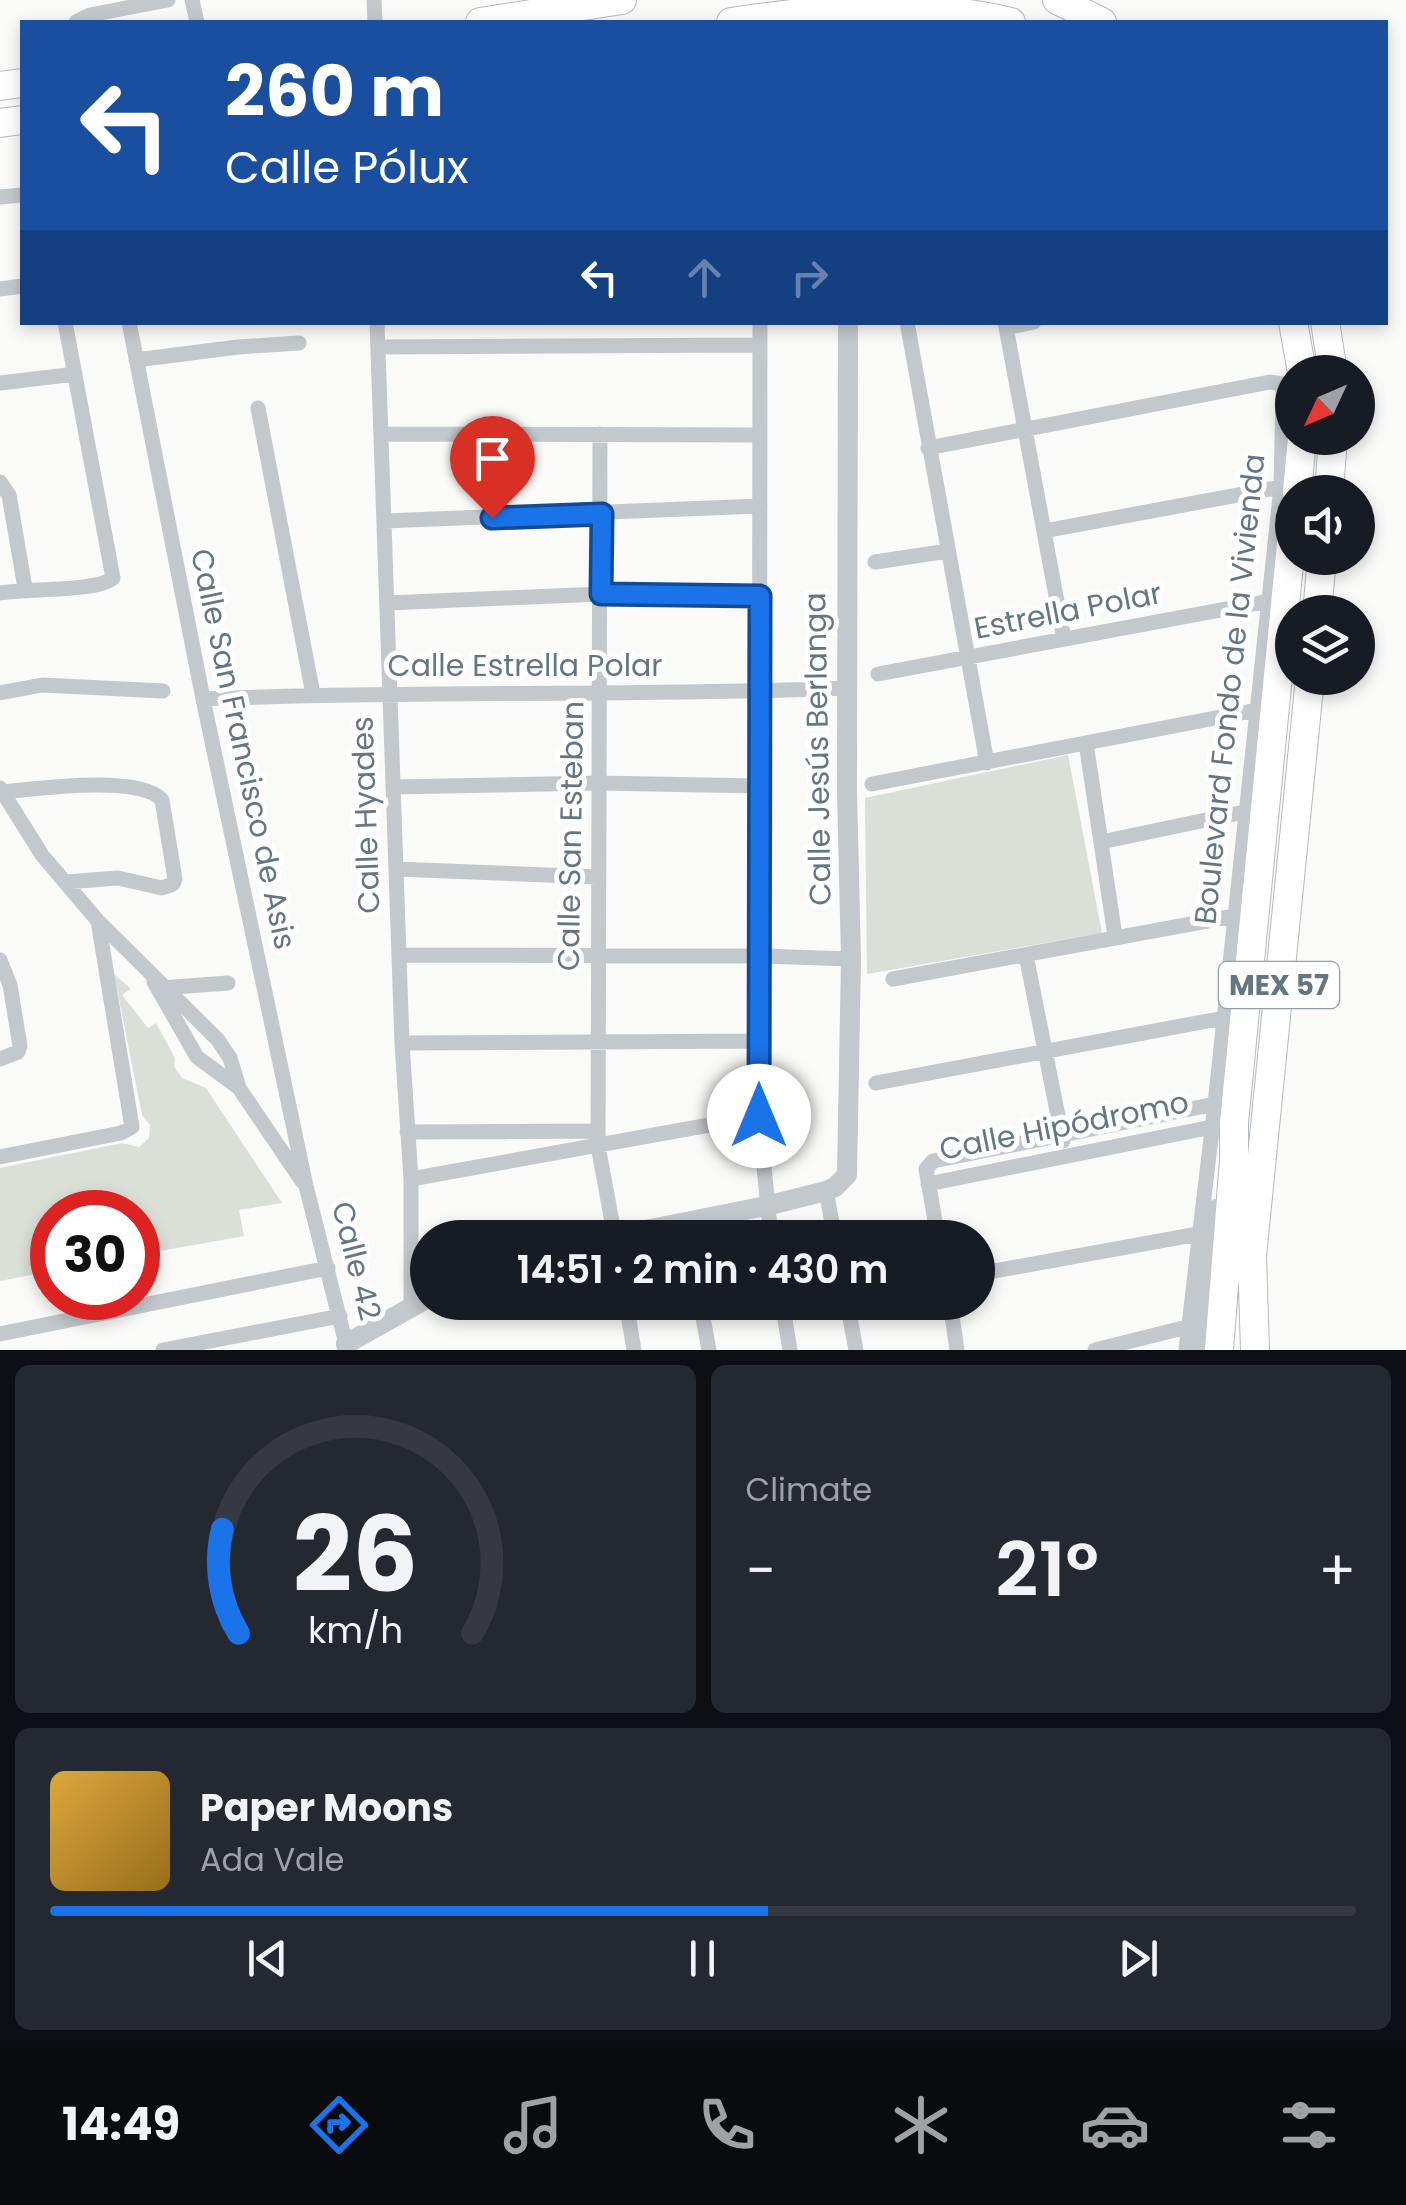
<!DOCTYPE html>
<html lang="en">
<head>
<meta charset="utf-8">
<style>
	:root { --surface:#171b24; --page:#242831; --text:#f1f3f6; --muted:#9ea1a6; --line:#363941; --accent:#1a73e8 }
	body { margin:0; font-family:Poppins,sans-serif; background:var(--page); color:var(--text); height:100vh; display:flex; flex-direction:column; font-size:38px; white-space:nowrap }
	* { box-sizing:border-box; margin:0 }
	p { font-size:32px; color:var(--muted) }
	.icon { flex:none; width:55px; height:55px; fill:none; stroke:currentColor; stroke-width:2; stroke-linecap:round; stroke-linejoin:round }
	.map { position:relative; height:1350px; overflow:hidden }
	.details { display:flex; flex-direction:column; gap:15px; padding:15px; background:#0d0f14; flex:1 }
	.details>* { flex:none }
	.top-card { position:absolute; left:20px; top:20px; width:1368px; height:305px; border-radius:0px; box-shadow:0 5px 15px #0003; background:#1a4fa0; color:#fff; overflow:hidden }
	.needle { width:65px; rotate:226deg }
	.tools { position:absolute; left:1275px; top:355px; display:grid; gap:20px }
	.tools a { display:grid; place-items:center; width:100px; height:100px; border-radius:50%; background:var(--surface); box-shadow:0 5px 15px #0003; font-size:50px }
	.speed { position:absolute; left:30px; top:1190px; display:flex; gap:20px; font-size:50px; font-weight:700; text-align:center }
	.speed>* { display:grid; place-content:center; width:130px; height:130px; border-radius:50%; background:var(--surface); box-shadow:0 5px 15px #0003; line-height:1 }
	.speed .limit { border:15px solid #d22; background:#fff; color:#111 }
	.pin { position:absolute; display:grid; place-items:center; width:85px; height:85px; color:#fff; margin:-102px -42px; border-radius:50% 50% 50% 0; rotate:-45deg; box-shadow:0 0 10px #0007 }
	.pin .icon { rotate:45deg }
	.me { position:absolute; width:110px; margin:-55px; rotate:0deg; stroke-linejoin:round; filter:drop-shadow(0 0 8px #0008) }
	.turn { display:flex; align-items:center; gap:35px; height:210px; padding:0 40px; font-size:45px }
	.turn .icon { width:130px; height:130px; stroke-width:2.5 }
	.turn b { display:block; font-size:70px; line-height:85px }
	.lanes { display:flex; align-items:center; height:95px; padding:0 40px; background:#0003; justify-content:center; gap:50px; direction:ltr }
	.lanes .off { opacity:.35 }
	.big { font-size:75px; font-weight:600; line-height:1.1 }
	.details .widget { flex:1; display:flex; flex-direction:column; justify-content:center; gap:15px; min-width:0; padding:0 35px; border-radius:15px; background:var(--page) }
	.details .dial { align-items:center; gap:0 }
	.dial svg { height:260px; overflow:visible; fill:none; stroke:var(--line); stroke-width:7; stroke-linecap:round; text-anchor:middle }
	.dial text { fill:var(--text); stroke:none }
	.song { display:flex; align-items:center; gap:30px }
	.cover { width:120px; height:120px; border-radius:15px; background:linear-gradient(135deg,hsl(40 70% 55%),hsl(40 70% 35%)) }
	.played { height:10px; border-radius:5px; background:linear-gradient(90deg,var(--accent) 55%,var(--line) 55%) }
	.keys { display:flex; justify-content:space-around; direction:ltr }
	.heat { display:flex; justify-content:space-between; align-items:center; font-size:55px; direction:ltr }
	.details .tiles { flex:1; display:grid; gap:15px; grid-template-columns:1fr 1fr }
	.widget:last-child { grid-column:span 2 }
	.trip { position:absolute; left:410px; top:1220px; width:585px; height:100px; border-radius:50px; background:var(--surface); box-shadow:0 5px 15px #0003; font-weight:600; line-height:100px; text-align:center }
	.tab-bar { display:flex; height:160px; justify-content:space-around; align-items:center; background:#090b0e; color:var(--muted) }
	.tab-bar .icon { width:70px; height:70px }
	.tab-bar .active { color:var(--accent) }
	.tab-bar b { font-size:45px; color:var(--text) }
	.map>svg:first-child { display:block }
	.green { fill:#dadfd7 }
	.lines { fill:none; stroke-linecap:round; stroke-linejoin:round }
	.trunk-casing { stroke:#b4b9bd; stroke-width:30 }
	.minor { stroke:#c3c8cc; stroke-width:15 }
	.tertiary { stroke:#c3c8cc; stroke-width:20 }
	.trunk { stroke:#fff; stroke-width:28 }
	.route-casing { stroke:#114b97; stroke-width:25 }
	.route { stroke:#1a73e8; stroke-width:18 }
	.labels { text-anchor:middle; stroke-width:10; stroke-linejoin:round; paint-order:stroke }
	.shield { fill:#fff; stroke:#939fa8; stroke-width:2.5 }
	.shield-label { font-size:28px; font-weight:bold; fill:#657683 }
	.street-label { font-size:30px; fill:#657683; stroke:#fff }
</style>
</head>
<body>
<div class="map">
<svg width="1406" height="1350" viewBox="0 0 1406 1350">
	<rect width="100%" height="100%" fill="#fafaf8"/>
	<path class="green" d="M1068,755l34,178 -235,41 -2,-176z
		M114,974l17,15 -9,6 26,33 8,-5 19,35 -1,8 8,12 24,10 76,115 -43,7 5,26 -106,19v-43h-86v59l-52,10v-113l122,-25 17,4 10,-9 1,-13 -8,-10z"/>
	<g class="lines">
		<g class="trunk-casing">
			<path id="trunk" d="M1057,0l45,22
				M480,22l142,-22
				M731,22c92,-14 189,-22 280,0
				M0,86l22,-3
				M0,123l22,-3
				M1293,322l9,50
				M1325,322l8,50
				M1297,492l5,-54
				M1329,492l4,-54
				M1317,612l5,-54
				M1219,1350l15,-190v-37l58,-589
				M1255,1350l-3,-94 58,-578"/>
		</g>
		<path class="minor" d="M192,0l5,22
			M374,0l1,22
			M76,22l14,-7 78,-15
			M0,197l22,-2
			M0,289l22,-3
			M129,322l74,377 103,487 40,158
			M377,322l25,721 9,136v127
			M760,322l-1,794 12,122
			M907,322l80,441
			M1005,322l59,317
			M1006,328l28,-6
			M378,347l382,-2
			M136,360l102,-13 61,-4
			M0,383l75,-9
			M258,408l55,286
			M381,434l379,1
			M600,434l-2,712 17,92
			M928,448l342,-66 11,2 2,7 -2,96 -66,617 -29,246
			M0,482l9,13 16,93
			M384,521l376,-15
			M1044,531l237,-44
			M875,562l73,-11
			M0,593c25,-5 98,-1 113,-15l-48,-256
			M387,603l214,-9 159,2
			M878,674l391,-73
			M0,693l42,-8 121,6
			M203,699c214,-9 429,-2 644,-11
			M1086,743l29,193
			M872,784l385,-74
			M393,787l206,-4 160,3
			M0,788l42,67 56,66 120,119 12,18 9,30 63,93
			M2,792c33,-3 138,-18 160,8l13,79 -2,5 -11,4 -44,-10 -52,4
			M1101,842l143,-30
			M396,869l202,8
			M399,955l360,1 92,3
			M1026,955l37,186
			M0,960l10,25 10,61 -2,6 -18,7
			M893,979l341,-63
			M154,982l43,75 42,31
			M161,988l67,-5
			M402,1043l357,-2
			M876,1083l348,-65
			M407,1132l191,-1
			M0,1157l121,-24 11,-6 -34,-206
			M411,1179l348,-63
			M928,1184l284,-57
			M826,1191l9,47
			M938,1238l-12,-69 7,-8 282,-57
			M978,1274l220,-40
			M626,1302l8,48
			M700,1302l9,48
			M782,1302l8,48
			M847,1302l9,48
			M950,1302l7,48
			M0,1334l328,-66
			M163,1350l177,-34
			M1095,1350l92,-23"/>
		<path class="tertiary" d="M606,1238l160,-32 60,-15 9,-4 12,-12 4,-216 -4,-168 1,-469
			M347,1350l-1,-6 82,-46
			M1203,1350l14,-141"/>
		<use href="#trunk" class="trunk"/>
	</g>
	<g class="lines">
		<g class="route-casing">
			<path id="route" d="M492,518l110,-4 -1,80 159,2 -1,520"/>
		</g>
		<use href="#route" class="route"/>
	</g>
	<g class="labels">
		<rect class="shield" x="1219" y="962" width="120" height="46" rx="8"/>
		<g class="shield-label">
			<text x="1279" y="995">MEX 57</text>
		</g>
		<g class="street-label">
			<text transform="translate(1068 611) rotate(-11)" y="10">Estrella Polar</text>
			<text x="525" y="676">Calle Estrella Polar</text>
			<text transform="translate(1230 689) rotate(-84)" y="10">Boulevard Fondo de la Vivienda</text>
			<text transform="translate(243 749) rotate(78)" y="10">Calle San Francisco de Asis</text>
			<text transform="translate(818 749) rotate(-91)" y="10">Calle Jesús Berlanga</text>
			<text transform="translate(366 815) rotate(-92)" y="10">Calle Hyades</text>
			<text transform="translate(571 836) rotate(-89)" y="10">Calle San Esteban</text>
			<text transform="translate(1064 1126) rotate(-11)" y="10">Calle Hipódromo</text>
			<text transform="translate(356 1261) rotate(76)" y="10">Calle 42</text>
		</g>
	</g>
</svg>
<div class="tools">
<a><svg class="needle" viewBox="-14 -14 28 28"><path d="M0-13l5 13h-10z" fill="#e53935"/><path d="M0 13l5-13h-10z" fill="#9ea1a6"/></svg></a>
<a><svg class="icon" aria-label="sound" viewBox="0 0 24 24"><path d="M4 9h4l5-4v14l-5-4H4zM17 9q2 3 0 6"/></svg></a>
<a><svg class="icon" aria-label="layers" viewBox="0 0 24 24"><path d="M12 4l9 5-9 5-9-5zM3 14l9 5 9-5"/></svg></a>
</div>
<div class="speed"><div class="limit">30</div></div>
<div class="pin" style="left:492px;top:518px;background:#d93025"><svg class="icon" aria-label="arrive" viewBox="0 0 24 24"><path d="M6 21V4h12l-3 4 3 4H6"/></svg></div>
<svg class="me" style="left:759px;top:1116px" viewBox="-20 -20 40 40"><circle r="19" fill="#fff"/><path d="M0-13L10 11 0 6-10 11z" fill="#1a73e8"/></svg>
<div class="trip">14:51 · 2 min · 430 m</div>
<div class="top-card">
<div class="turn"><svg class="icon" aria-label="left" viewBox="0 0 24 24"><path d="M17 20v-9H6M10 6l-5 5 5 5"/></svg><div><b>260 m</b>Calle Pólux</div></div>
<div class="lanes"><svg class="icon" aria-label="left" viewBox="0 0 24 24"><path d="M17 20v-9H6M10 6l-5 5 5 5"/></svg><svg class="icon off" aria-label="ahead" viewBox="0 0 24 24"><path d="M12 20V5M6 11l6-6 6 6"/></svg><svg class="icon off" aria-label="right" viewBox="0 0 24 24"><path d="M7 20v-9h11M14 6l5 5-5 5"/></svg></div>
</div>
</div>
<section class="details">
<div class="tiles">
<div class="widget dial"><svg viewBox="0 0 100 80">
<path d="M14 69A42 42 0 1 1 86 69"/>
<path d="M14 69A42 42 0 0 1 9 37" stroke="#1a73e8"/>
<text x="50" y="56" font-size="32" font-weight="700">26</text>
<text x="50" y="72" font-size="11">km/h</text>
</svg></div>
<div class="widget"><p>Climate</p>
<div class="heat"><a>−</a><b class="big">21°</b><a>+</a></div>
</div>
<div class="widget">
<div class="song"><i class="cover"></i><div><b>Paper Moons</b><p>Ada Vale</p></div></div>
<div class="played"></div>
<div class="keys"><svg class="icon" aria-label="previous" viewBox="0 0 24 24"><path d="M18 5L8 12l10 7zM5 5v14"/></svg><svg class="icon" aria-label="pause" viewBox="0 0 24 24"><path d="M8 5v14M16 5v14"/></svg><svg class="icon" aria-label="next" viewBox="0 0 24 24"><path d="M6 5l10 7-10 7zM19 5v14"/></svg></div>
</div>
</div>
</section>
<nav class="tab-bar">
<b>14:49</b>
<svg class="icon active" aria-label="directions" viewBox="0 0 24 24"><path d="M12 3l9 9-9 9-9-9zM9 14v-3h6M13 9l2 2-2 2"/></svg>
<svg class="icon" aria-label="music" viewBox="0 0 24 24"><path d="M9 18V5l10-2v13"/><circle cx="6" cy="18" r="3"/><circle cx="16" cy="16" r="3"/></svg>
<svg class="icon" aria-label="phone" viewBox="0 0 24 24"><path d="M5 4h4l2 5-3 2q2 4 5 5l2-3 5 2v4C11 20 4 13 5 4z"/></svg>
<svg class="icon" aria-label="climate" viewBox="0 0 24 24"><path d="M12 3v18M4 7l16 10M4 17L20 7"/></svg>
<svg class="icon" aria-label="car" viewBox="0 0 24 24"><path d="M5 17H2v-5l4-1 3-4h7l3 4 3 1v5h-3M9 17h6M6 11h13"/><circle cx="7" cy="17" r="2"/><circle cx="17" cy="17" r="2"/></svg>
<svg class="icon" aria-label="filters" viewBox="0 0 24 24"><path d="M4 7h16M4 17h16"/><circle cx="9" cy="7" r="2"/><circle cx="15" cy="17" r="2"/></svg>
</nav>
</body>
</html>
